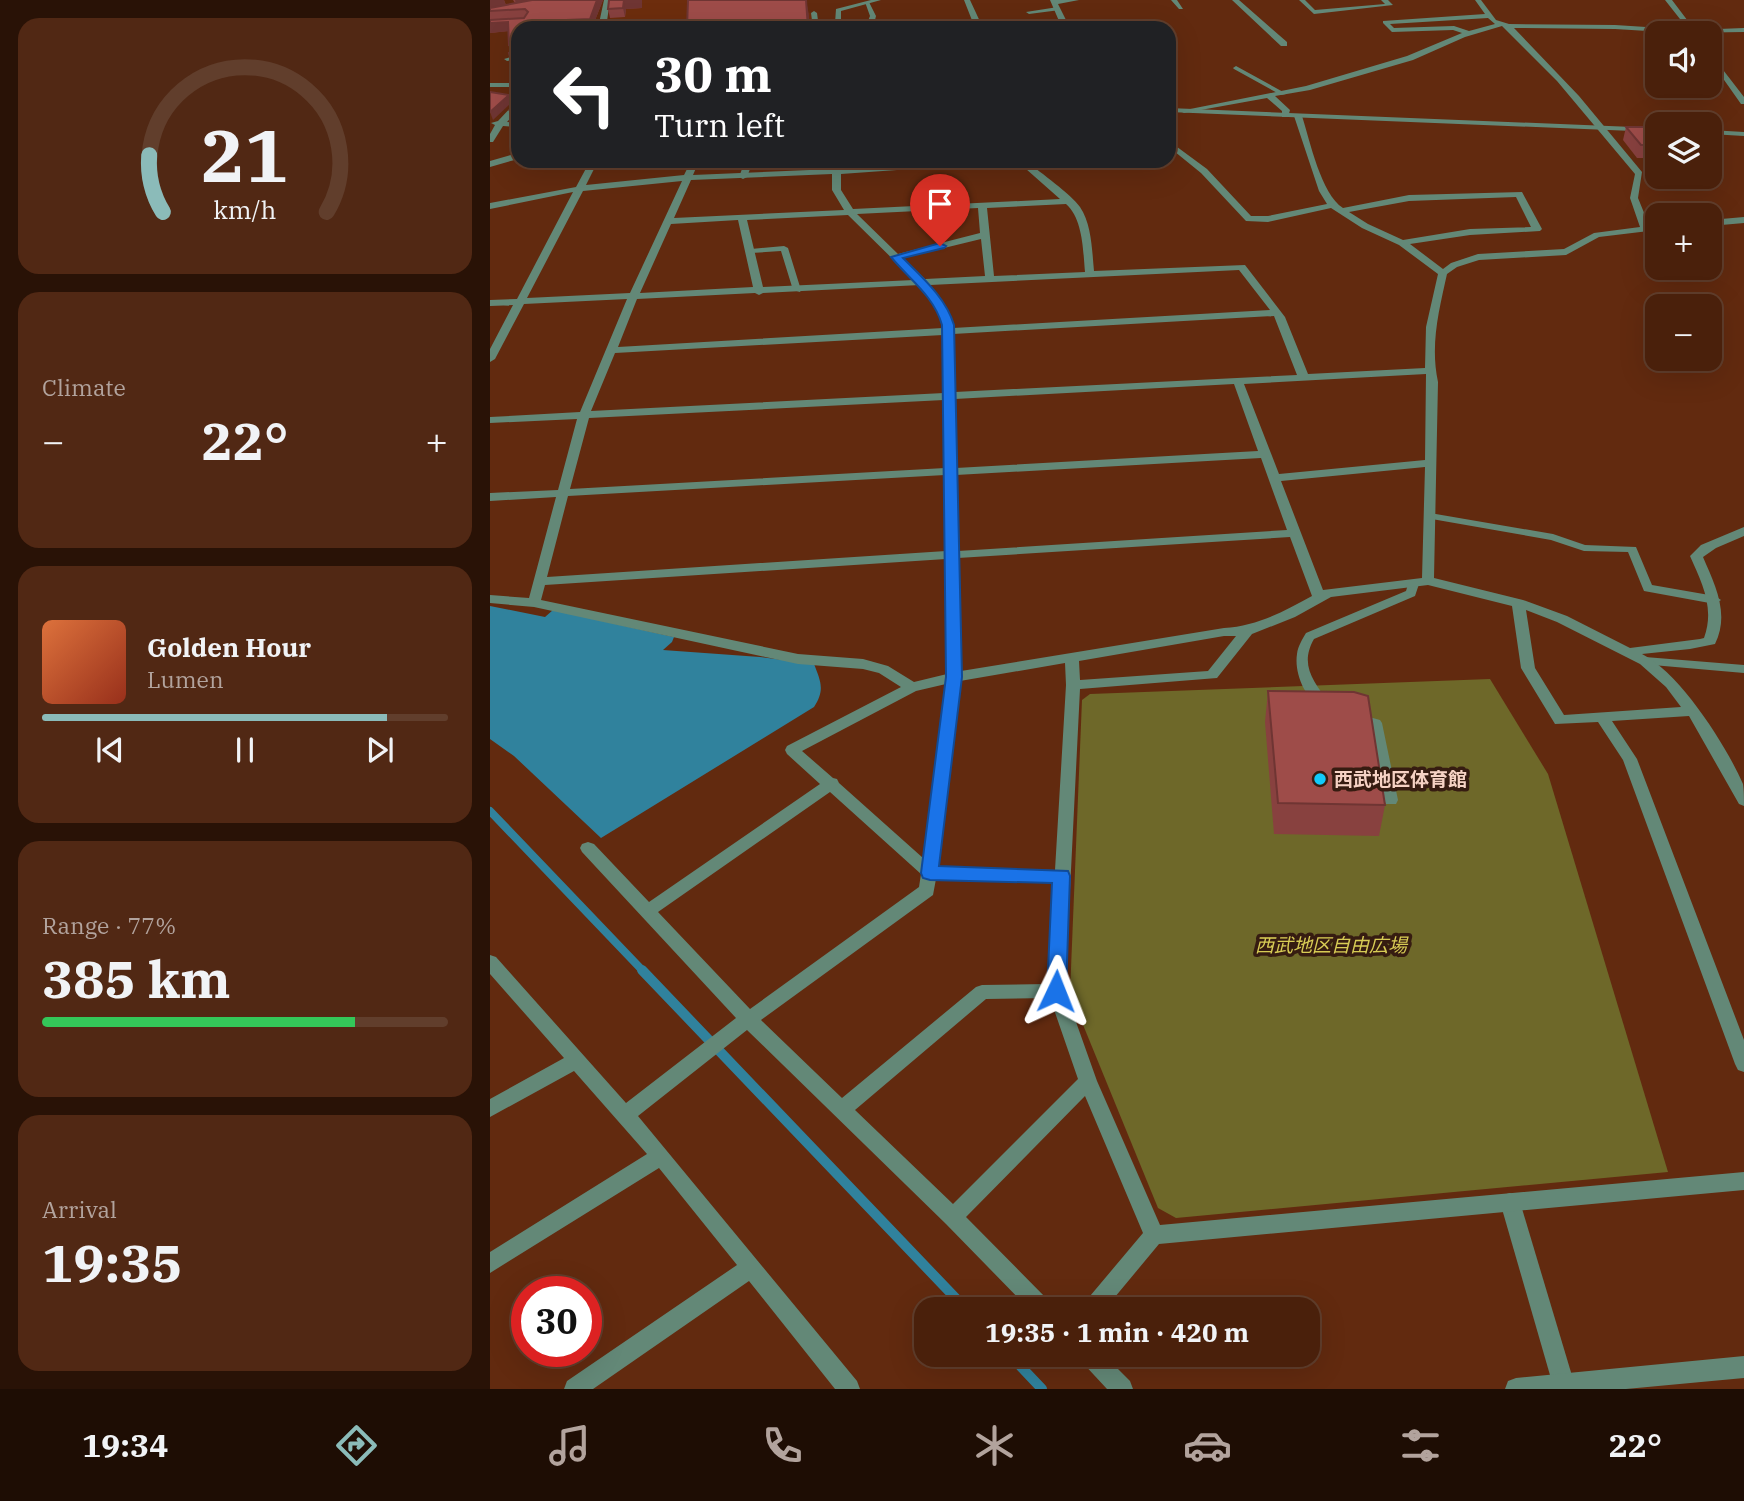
<!DOCTYPE html>
<html lang="en">
<head>
<meta charset="utf-8">
<style>
	:root { --surface:#4a200b; --page:#512814; --text:#f1f3f6; --muted:#b2a39d; --line:#613e2c; --accent:#8bbbb9 }
	body { margin:0; font-family:"IBM Plex Serif","Noto Sans JP",serif; background:var(--page); color:var(--text); height:100vh; display:flex; flex-direction:column; font-size:26px; white-space:nowrap }
	* { box-sizing:border-box; margin:0 }
	p { font-size:23px; color:var(--muted) }
	.icon { flex:none; width:38px; height:38px; fill:none; stroke:currentColor; stroke-width:2; stroke-linecap:round; stroke-linejoin:round }
	.map { position:relative; flex:1; overflow:hidden }
	.details { display:flex; flex-direction:column; gap:18px; padding:18px; background:#291206; width:490px }
	.details>* { flex:none }
	.guide { position:absolute; left:21px; top:21px; width:665px; height:147px; border-radius:21px; box-shadow:0 7px 28px #0002,0 0 0 2px var(--line); background:#202124; color:#fff; overflow:hidden }
	.tools { position:absolute; left:1155px; top:21px; display:grid; gap:14px }
	.tools a { display:grid; place-items:center; width:77px; height:77px; border-radius:14px; background:var(--surface); box-shadow:0 7px 28px #0002,0 0 0 2px var(--line); font-size:35px }
	.speed { position:absolute; left:21px; top:1276px; display:flex; gap:14px; font-size:35px; font-weight:700; text-align:center }
	.speed>* { display:grid; place-content:center; width:91px; height:91px; border-radius:50%; background:var(--surface); box-shadow:0 7px 28px #0002,0 0 0 2px var(--line); line-height:1 }
	.speed .limit { border:10px solid #d22; background:#fff; color:#111 }
	.pin { position:absolute; display:grid; place-items:center; width:60px; height:60px; color:#fff; margin:-72px -30px; border-radius:50% 50% 50% 0; rotate:-45deg; box-shadow:0 0 7px #0007 }
	.pin .icon { rotate:45deg }
	.me { position:absolute; width:77px; margin:-38px; rotate:2deg; stroke-linejoin:round; filter:drop-shadow(0 0 5px #0008) }
	.turn { display:flex; align-items:center; gap:24px; height:147px; padding:0 28px; font-size:32px }
	.turn .icon { width:91px; height:91px; stroke-width:2.5 }
	.turn b { display:block; font-size:49px; line-height:60px }
	.big { font-size:52px; font-weight:700; line-height:1.1 }
	.details .widget { flex:1; display:flex; flex-direction:column; justify-content:center; gap:10px; min-width:0; padding:0 24px; border-radius:21px; background:var(--page) }
	.details .dial { align-items:center; gap:0 }
	.dial svg { height:182px; overflow:visible; fill:none; stroke:var(--line); stroke-width:7; stroke-linecap:round; text-anchor:middle }
	.dial text { fill:var(--text); stroke:none }
	.song { display:flex; align-items:center; gap:21px }
	.cover { width:84px; height:84px; border-radius:10px; background:linear-gradient(135deg,hsl(20 70% 55%),hsl(10 70% 35%)) }
	.played { height:7px; border-radius:4px; background:linear-gradient(90deg,var(--accent) 85%,var(--line) 85%) }
	.keys { display:flex; justify-content:space-around; direction:ltr }
	.heat { display:flex; justify-content:space-between; align-items:center; font-size:38px; direction:ltr }
	.charge { height:10px; border-radius:5px; background:linear-gradient(90deg,#34c759 77%,var(--line) 0) }
	.trip { position:absolute; left:424px; top:1297px; width:406px; height:70px; border-radius:21px; background:var(--surface); box-shadow:0 7px 28px #0002,0 0 0 2px var(--line); font-weight:700; line-height:70px; text-align:center }
	.menu { display:flex; height:112px; justify-content:space-around; align-items:center; background:#1e0d04; color:var(--muted) }
	.menu .icon { width:49px; height:49px }
	.menu .current { color:var(--accent) }
	.menu b { font-size:32px; color:var(--text) }
	main { display:flex; flex:1; min-height:0 }
	.map>svg:first-child { display:block }
	.built { fill:#6d2d0d }
	.green { fill:#6e6829 }
	.water { fill:#30829d }
	.lines { fill:none; stroke-linecap:round; stroke-linejoin:round }
	.stream-far1 { stroke:#30829d; stroke-width:8 }
	.stream { stroke:#30829d; stroke-width:10 }
	.service { fill:#638877; fill-rule:evenodd }
	.pedestrian { fill:#638877; fill-rule:evenodd }
	.minor { fill:#638877; fill-rule:evenodd }
	.tertiary { fill:#638877; fill-rule:evenodd }
	.wall { fill:#88413f }
	.shaded-wall { fill:#6f3533 }
	.building { fill:#9e4c49; stroke:#6f3533; stroke-width:2 }
	.route { fill:#1a73e8; stroke:#114b97; stroke-width:2 }
	.poi-dot { fill:#13cafb; stroke:#361c11; stroke-width:2.5 }
	.labels { text-anchor:middle; stroke-width:7; stroke-linejoin:round; paint-order:stroke }
	.poi-label { font-size:19px; font-weight:bold; fill:#f6d2c4; stroke:#361c11; text-anchor:start }
	.park-label { font-size:19px; font-style:italic; fill:#d8cc55; stroke:#361c11 }
</style>
</head>
<body>
<main>
<section class="details">
<div class="widget dial"><svg viewBox="0 0 100 80">
<path d="M14 69A42 42 0 1 1 86 69"/>
<path d="M14 69A42 42 0 0 1 8 44" stroke="#8bbbb9"/>
<text x="50" y="56" font-size="32" font-weight="700">21</text>
<text x="50" y="72" font-size="11">km/h</text>
</svg></div>
<div class="widget"><p>Climate</p>
<div class="heat"><a>−</a><b class="big">22°</b><a>+</a></div>
</div>
<div class="widget">
<div class="song"><i class="cover"></i><div><b>Golden Hour</b><p>Lumen</p></div></div>
<div class="played"></div>
<div class="keys"><svg class="icon" aria-label="previous" viewBox="0 0 24 24"><path d="M18 5L8 12l10 7zM5 5v14"/></svg><svg class="icon" aria-label="pause" viewBox="0 0 24 24"><path d="M8 5v14M16 5v14"/></svg><svg class="icon" aria-label="next" viewBox="0 0 24 24"><path d="M6 5l10 7-10 7zM19 5v14"/></svg></div>
</div>
<div class="widget"><p>Range · 77%</p><b class="big">385 km</b><div class="charge"></div></div>
<div class="widget"><p>Arrival</p><b class="big">19:35</b></div>
</section>
<div class="map">
<svg width="1254" height="1389" viewBox="0 0 1254 1389">
	<rect width="100%" height="100%" fill="#622a0f"/>
	<path class="built" d="M122,0h185l2,11 13,2 1,15h-204z"/>
	<path class="green" d="M1000,679l58,95 120,398 -492,46 -18,-10 -88,-215 12,-293 8,-6z"/>
	<path class="water" d="M0,606l55,11 8,-7 121,27 -2,5 -9,8 97,7 54,7c7,18 11,26 0,43l-213,131 -87,-82 -24,-17z"/>
	<g class="lines">
		<path class="stream-far1" d="M0,811l154,161"/>
		<path class="stream" d="M152,970l324,339
			M519,1354l33,35"/>
		<path class="service" d="M381,0h10l-40,11v12l-3,2 -3,-2 1,-14z
			M681,0h6l6,9h-4z
			M809,0h6l10,10 70,-6 -4,-4h7l5,5 -79,9z
			M568,7l2,3 -31,4 -3,-2z
			M324,11l3,2 2,15h-6l-2,-15z
			M490,23l-2,3 -38,2 3,-2z
			M28,55v4l-11,2 -3,-2z
			M746,66l49,27 1,1 -5,1 -47,-26 -1,-1z
			M255,161h8l-6,16 -4,2 -4,-2z
			M294,246l4,2 13,42 -1,2 -7,-2 -12,-39 -30,2 -4,-2 4,-2z
			M940,513l123,21 32,11 51,2 16,38 63,11 6,4 -6,4 -71,-13 -16,-39 -44,-1 -33,-11 -125,-22 -1,-2 1,-2z
			M923,580l6,4 -4,12 -101,43c-15,26 0,43 15,64l-6,4c-18,-7 -29,-34 -26,-53 1,-8 5,-14 9,-21l100,-42 3,-10z
			M1155,657l99,8v8l-103,-9 -2,-3 2,-3z
			M865,713l25,7 2,3 16,77 -2,4h-10l-2,-4 -14,-74 -19,-6 -2,-3z"/>
		<path class="pedestrian" d="M1020,1193l7,2 3,7 56,187h-22l-54,-187 3,-7z"/>
		<path class="minor" d="M114,0h6l-4,28h-8z
			M474,0h6l13,28h-8z
			M560,0h29l-21,4 12,24h-8z
			M742,0h7l48,42v4h-6z
			M985,0h6l15,20 13,4 106,1 78,5 51,-2v4l-64,1 -65,-4 -101,-1 65,68 63,76 -4,26 11,27 8,-1v6l-58,7 -33,18 -87,5 -22,7 -10,7c-8,36 -17,71 -9,108l-4,196 89,22 44,16 63,32 70,-9 4,-1c11,-30 -2,-55 -14,-82l11,-11 43,-18v9l-28,12 -13,9c12,28 27,57 12,87l-25,5 -48,5c38,19 84,91 101,130 1,6 1,15 1,22l-5,-2 -50,-88 -77,5 25,38 107,281v32l-6,-2 -3,-6 -112,-304 -25,-38 -43,2 -34,-56 -9,-62 -84,-21 -97,12 -36,20 -43,17 -35,44 -137,11 -15,302 32,90 63,144 584,-53v18l-585,54 -54,65h-23l3,-7 58,-69 -58,-137 -119,121 84,85 3,7h-24l-83,-85 -199,-194 -109,86 219,265 3,8h-25l-86,-108 -156,108h-29l3,-8 170,-116 -78,-97 -169,105v-21l157,-98 -73,-83 -84,46v-18l74,-41 -74,-84v-19l6,2 130,146 110,-85 -154,-166 -2,-4 2,-4 6,-2 6,2 55,58 171,-118 -33,-30 -2,-4 2,-4 114,-59 -22,-14 -16,-4 -65,-5 -264,-57 -44,-4v-8l39,3 27,-101 -66,4v-8l68,-3 19,-71 -87,4v-6l90,-5 47,-113 -103,5 -29,55 -5,3v-13l23,-44 -23,1v-6l27,-1 56,-107 -83,17v-6l86,-16 14,-26h8l-12,24 98,-10 7,-14h8l-6,14 140,-6 1,-8h8l-1,8 144,-8 -4,3 -140,10v16l12,19 207,-10 -43,-38h9c15,12 45,33 54,46 12,18 12,44 14,64l151,-6 40,52 23,57 117,-6 1,-41 12,-53 -39,-29 -37,-17 -31,-20 -63,14 -22,-1 -45,-48 -32,-26v-6l38,28 44,47h17l59,-12 -8,-13 -25,-75 4,-2 4,2c8,25 19,78 41,92l66,-13 113,-3 20,37 -2,2 -70,4 -60,9 33,25 8,-6 27,-9 86,-5 30,-16 46,-6 -10,-29 5,-24 -78,-93 -55,-55 -37,11 -52,23 -103,30 -35,6 15,14 -2,7h-6v-6l-15,-13 -83,15 -4,-2 126,-25 101,-30 55,-23 -9,-3 -61,2 -9,-9v-2l102,-7zM998,18l7,6 -26,7 -15,-5 -60,2 -4,-4zM342,174v16l12,20 -170,8 17,-38zM192,181l-52,112 -103,5 56,-107zM1026,197l15,30 -61,2 -67,11 -35,-16 -19,-12 60,-11zM576,204c17,15 17,46 19,68l-91,4 -7,-68zM488,208l2,25 -82,21 -41,-40zM358,215l66,65 -151,7 -16,-67zM248,220l15,67 -113,6 31,-69zM491,239l4,37 -60,3 -22,-21zM749,270l31,40 -317,18 -8,-22 -15,-21zM430,285l15,21 8,22 -325,19 19,-48 118,-6 4,2 4,-2zM784,316l23,59 -342,17 -2,-58zM453,335l1,58 -353,18 24,-58zM936,374l-1,86 -146,14 -35,-90zM744,384l24,67 -302,17 -1,-69zM454,400l1,68 -375,21 19,-71zM771,458l26,72 -329,21 -2,-76zM935,467l-3,111 -99,12 -42,-109zM455,475l1,76 -399,26 21,-81zM800,537l22,59c-29,16 -55,30 -88,32l-263,43 -3,-113zM456,559l1,115 -33,8 -26,-16 -25,-7 -65,-5 -257,-54 4,-15zM1036,610l31,12 83,42 26,23 15,20 -117,8 -29,-47zM734,636h12l-28,35 -128,9 -1,-19zM575,663l1,22 -11,185 -117,-3 22,-186zM456,684l-23,174 -84,-75 -2,-4 -4,-1 -31,-27 114,-60zM340,792l91,82 -2,13 -169,122 -92,-97zM446,879l118,3 -6,102 -66,1 -6,2 -134,111 -81,-78 172,-125zM560,998l28,81 -125,125 -98,-94 131,-111z
			M375,2h4l7,14 -3,12h-8l5,-12z
			M25,103h3v7l-11,12 11,1v4l-15,-1 -10,16h-3v-8l5,-9 -4,-2 7,-2z
			M28,153v6l-28,8v-6z
			M1254,217v6l-34,3v-6z
			M588,1354h25l27,27 3,8h-26l-26,-28z
			M1254,1356v22l-118,11h-121l3,-8 8,-3z"/>
		<path class="tertiary" d="M1175,0h7l25,33h-6z
			M1220,53l34,44v7h-3l-31,-44z
			M0,83h28v4h-28z
			M679,108l488,20v4l-488,-20z
			M1220,130l34,2v4l-34,-2z"/>
	</g>
	<path class="wall" d="M0,0h14l2,5 9,-2 -2,-3h90l-11,28h-74v38l-6,1 -4,-36 -18,2z
		M119,0h33v8l-16,1 -1,8 -15,1 -2,-9z
		M28,95v26l-5,-1 -3,-10 7,-8z
		M1136,127h31v31h-20l-14,-18z
		M778,691l117,114 -6,31 -105,-2 -9,-112z"/>
	<path class="shaded-wall" d="M0,0h14l2,6 -16,2z
		M25,0h22l-21,4z
		M107,0h6l-11,28 -2,-9z
		M134,0h18v8l-16,1 -1,8 -2,-9z
		M316,0l3,15v13h-1z
		M18,22l2,9 -20,2v-10z
		M25,43l2,9 -5,2 -3,-9z
		M20,57h8v9l-6,1z
		M19,95l2,8 -18,17 -3,-8z"/>
	<path class="building" d="M42,0h65l-7,19 -23,1 1,8h-50v29h-8l-1,-4 8,-2 1,-5 -3,-3 -6,2 -1,-23 -18,1v-3l34,-2 4,-6 -3,-3 -35,2v-3z
		M119,0h15l-1,8 -15,1z
		M198,0h118l2,28h-121z
		M0,92l19,3 -19,17z
		M28,95v16l-8,-1 7,-8z
		M1136,127h31v18h-16z
		M778,691l86,1 14,4 17,109 -107,-2z"/>
	<path class="route" d="M450,243l6,3 -2,2 -41,10c20,20 43,40 51,67l8,352 -23,189 129,5 2,5 -4,115 -3,6 -7,2 -6,-2 -3,-6 5,-108 -122,-3 -7,-2 -2,-5 25,-196 -4,-352c-8,-29 -33,-46 -51,-68z"/>
	<circle class="poi-dot" cx="830" cy="779" r="7"/>
	<g class="labels">
		<g class="poi-label">
			<text x="844" y="786">西武地区体育館</text>
		</g>
		<g class="park-label">
			<text x="841" y="952">西武地区自由広場</text>
		</g>
	</g>
</svg>
<div class="tools">
<a><svg class="icon" aria-label="sound" viewBox="0 0 24 24"><path d="M4 9h4l5-4v14l-5-4H4zM17 9q2 3 0 6"/></svg></a>
<a><svg class="icon" aria-label="layers" viewBox="0 0 24 24"><path d="M12 4l9 5-9 5-9-5zM3 14l9 5 9-5"/></svg></a>
<a>+</a>
<a>−</a>
</div>
<div class="speed"><div class="limit">30</div></div>
<div class="pin" style="left:450px;top:246px;background:#d93025"><svg class="icon" aria-label="arrive" viewBox="0 0 24 24"><path d="M6 21V4h12l-3 4 3 4H6"/></svg></div>
<svg class="me" style="left:566px;top:991px" viewBox="-20 -20 40 40"><path d="M0-17L14 15 0 8-14 15z" fill="#1a73e8" stroke="#fff" stroke-width="4"/></svg>
<div class="trip">19:35 · 1 min · 420 m</div>
<div class="guide">
<div class="turn"><svg class="icon" aria-label="left" viewBox="0 0 24 24"><path d="M17 20v-9H6M10 6l-5 5 5 5"/></svg><div><b>30 m</b>Turn left</div></div>
</div>
</div>
</main>
<nav class="menu">
<b>19:34</b>
<svg class="icon current" aria-label="directions" viewBox="0 0 24 24"><path d="M12 3l9 9-9 9-9-9zM9 14v-3h6M13 9l2 2-2 2"/></svg>
<svg class="icon" aria-label="music" viewBox="0 0 24 24"><path d="M9 18V5l10-2v13"/><circle cx="6" cy="18" r="3"/><circle cx="16" cy="16" r="3"/></svg>
<svg class="icon" aria-label="phone" viewBox="0 0 24 24"><path d="M5 4h4l2 5-3 2q2 4 5 5l2-3 5 2v4C11 20 4 13 5 4z"/></svg>
<svg class="icon" aria-label="climate" viewBox="0 0 24 24"><path d="M12 3v18M4 7l16 10M4 17L20 7"/></svg>
<svg class="icon" aria-label="car" viewBox="0 0 24 24"><path d="M5 17H2v-5l4-1 3-4h7l3 4 3 1v5h-3M9 17h6M6 11h13"/><circle cx="7" cy="17" r="2"/><circle cx="17" cy="17" r="2"/></svg>
<svg class="icon" aria-label="filters" viewBox="0 0 24 24"><path d="M4 7h16M4 17h16"/><circle cx="9" cy="7" r="2"/><circle cx="15" cy="17" r="2"/></svg>
<b>22°</b>
</nav>
</body>
</html>
